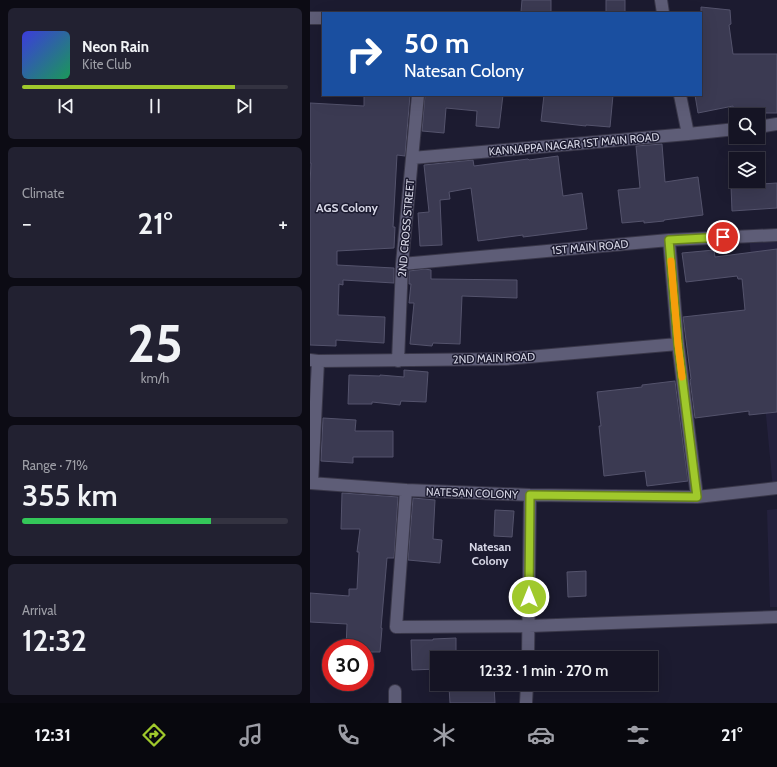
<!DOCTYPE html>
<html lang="en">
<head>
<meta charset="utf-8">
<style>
	:root { --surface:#151424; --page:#222131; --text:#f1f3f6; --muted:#9d9ea6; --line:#343341; --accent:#a0c92c }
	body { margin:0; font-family:Cabin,sans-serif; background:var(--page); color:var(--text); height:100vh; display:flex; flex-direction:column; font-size:15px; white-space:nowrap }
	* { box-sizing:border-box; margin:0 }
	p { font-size:13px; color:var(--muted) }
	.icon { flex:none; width:22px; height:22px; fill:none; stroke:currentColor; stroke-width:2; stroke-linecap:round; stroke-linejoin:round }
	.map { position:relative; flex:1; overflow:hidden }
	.side { display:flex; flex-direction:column; gap:8px; padding:8px; background:#0c0b14; width:310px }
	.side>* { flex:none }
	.hud { position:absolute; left:12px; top:12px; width:380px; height:84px; border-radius:0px; box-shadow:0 4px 16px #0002,0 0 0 1px var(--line); background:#1a4fa0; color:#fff; overflow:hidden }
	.buttons { position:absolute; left:419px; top:108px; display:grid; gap:8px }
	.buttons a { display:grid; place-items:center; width:36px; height:36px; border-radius:0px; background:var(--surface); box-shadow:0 4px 16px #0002,0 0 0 1px var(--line); font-size:20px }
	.speed { position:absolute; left:12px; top:639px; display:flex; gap:8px; font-size:20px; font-weight:700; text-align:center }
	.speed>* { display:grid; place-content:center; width:52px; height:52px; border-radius:50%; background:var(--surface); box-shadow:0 4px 16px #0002,0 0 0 1px var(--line); line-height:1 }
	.speed .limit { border:6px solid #d22; background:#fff; color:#111 }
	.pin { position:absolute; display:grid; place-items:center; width:34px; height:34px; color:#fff; margin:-17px; border:2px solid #fff; border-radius:50%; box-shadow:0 1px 4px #0007 }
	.me { position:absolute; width:44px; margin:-22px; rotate:0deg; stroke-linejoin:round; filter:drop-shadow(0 0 3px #0008) }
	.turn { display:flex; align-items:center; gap:14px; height:84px; padding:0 16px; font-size:18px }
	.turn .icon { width:52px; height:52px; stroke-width:2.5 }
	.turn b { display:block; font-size:28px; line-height:34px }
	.big { font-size:30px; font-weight:600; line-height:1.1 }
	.side .tile { flex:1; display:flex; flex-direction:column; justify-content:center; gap:6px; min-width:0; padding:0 14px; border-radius:6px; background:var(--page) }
	.side .dial { align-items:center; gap:0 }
	.dial b { font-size:52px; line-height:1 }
	.song { display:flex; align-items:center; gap:12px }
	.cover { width:48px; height:48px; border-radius:6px; background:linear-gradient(135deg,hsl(240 70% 55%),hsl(150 70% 35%)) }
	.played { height:4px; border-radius:2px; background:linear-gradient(90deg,var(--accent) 80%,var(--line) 80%) }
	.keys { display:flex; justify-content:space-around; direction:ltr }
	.heat { display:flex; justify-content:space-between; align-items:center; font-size:22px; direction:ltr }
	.charge { height:6px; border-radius:3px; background:linear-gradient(90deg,#34c759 71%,var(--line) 0) }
	.trip { position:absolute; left:120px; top:651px; width:228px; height:40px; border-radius:0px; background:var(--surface); box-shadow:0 4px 16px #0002,0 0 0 1px var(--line); font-weight:600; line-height:40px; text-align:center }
	.dock { display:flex; height:64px; justify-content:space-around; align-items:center; background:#08080e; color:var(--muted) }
	.dock .icon { width:28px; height:28px }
	.dock .current { color:var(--accent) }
	.dock b { font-size:18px; color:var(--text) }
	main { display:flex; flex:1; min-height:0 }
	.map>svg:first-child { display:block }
	.built { fill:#24213d }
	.building { fill:#3b3a52; stroke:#54536c }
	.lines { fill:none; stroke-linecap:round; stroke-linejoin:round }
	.minor-casing { stroke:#393749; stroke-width:14 }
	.minor { stroke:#5e5d77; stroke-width:12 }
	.route-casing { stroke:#68831d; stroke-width:10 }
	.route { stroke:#a0c92c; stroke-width:7 }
	.slow { stroke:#f59e0b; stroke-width:7 }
	.labels { text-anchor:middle; stroke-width:3; stroke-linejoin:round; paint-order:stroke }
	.street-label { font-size:11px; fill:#d7d7e6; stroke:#1c1b30 }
	.neighbourhood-label { font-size:12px; font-weight:bold; fill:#d7d7e6; stroke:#1c1b30 }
</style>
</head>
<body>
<main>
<section class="side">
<div class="tile">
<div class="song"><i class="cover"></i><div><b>Neon Rain</b><p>Kite Club</p></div></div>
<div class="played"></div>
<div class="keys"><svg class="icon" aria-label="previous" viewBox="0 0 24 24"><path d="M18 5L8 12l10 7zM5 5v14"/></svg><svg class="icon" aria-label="pause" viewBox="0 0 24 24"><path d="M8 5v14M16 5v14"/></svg><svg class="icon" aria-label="next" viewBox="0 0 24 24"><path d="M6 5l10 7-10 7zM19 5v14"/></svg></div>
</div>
<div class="tile"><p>Climate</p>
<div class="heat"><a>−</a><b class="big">21°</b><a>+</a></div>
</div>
<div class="tile dial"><b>25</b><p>km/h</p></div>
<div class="tile"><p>Range · 71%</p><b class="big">355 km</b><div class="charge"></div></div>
<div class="tile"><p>Arrival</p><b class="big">12:32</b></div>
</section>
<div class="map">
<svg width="467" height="703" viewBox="0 0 467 703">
	<rect width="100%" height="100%" fill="#1c1b30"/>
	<path class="built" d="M467,235v253l-4,1 -24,-253z
		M467,509v98h-7l-3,-97z"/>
	<path class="building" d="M212,0h29v13l-30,-1z
		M296,0h19v13h-19z
		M391,7l29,3 1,14 -2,1 4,29h44v59h-44v-7l-35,7 -3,-18h6z
		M54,95h46l-5,61 -8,-1 -4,72h2l-1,21 -57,3v14l57,3v15l-51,-3v5l-4,-1 -1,31 47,2 -1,26 -48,-3v6l-26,-1v-161l1,-21h-1v-60l54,3z
		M115,95h78l-4,33 -23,-2 1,-15 -31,-3 -2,25 -22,-2z
		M234,95h69l-3,32 -24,-2v1l-45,-5z
		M352,144l3,38 33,-5 5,38 -39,5v1l-20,2v-2l-22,2 -4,-33 22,-2 -4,-42z
		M248,156l5,40 19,-3 5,36 -64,8v-2l-45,6 -7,-53 -22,4 1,7 -10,1 2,45 -22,1 -2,-33 11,-1 -5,-47 49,-5 1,6 54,-7 1,1z
		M467,183v25l-45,3 -1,-25z
		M467,249v163l-28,3v-4l-54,7 -5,-38 1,-1 -8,-62 62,-7 -3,-31h-4l-1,-3 -51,6 -4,-29 32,-3 1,7z
		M115,269l6,1v9l86,1v18l-55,-2 -2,48 -27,-1 -1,3 -22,-2 4,-41h-5l2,-19h-2v-13z
		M94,370l24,2 -2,30 -25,-1 -1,4 -28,-3v2h-24l1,-29 31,1v-1l24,2z
		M365,381l13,100 -41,5 -2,-15 -41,5 -5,-50h2l-4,-34 45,-5v-2z
		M13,418l33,2 -1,11h38v26h-40v6l-32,-2z
		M32,493l56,4 -4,61h-7l-6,70h1l-2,24h-15v-4h-19l1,-24 -37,-2v-29l39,3v-7h8l2,-37h-2l3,-23h-19z
		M103,498l22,2 -2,39 9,1 -2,23 -32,-3z
		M185,510l19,1 -2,26 -18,-1z
		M276,571v25l-18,1 -1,-25z
		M146,638v20h-19v11l-25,1 -1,-30h22v-1z
		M184,685l1,18h-45l-1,-16z"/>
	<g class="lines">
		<g class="minor-casing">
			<path id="minor" d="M351,0l2,13
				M0,18h13
				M370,95l8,39
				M448,127l19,-3
				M102,158l276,-24 48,-5
				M359,240l9,104 19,153
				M92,264l267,-24 108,-5
				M0,360l8,1 188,-2 172,-15
				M88,361l4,-97 16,-169
				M0,483l96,7 124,5 167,2 80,-9
				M2,483l6,-122
				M96,490l-10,137 133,-1 248,-9
				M218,658l2,-163
				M85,703v-12
				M216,703l1,-19"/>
		</g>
		<use href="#minor" class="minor"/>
	</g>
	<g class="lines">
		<g class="route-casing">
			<path id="route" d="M219,597l1,-102 167,2 -19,-153 -9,-104 54,-3"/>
		</g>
		<use href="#route" class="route"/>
		<path class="slow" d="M361,261l7,83 4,33"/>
	</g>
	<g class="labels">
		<g class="street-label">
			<text transform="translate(264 144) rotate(-5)" y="4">KANNAPPA NAGAR 1ST MAIN ROAD</text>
			<text transform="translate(96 228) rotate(-85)" y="4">2ND CROSS STREET</text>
			<text transform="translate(280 247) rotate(-5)" y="4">1ST MAIN ROAD</text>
			<text transform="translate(184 358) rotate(-2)" y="4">2ND MAIN ROAD</text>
			<text transform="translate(162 493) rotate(2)" y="4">NATESAN COLONY</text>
		</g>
		<g class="neighbourhood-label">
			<text x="37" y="212">AGS Colony</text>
			<text x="180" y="551">Natesan<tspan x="180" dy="14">Colony</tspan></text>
		</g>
	</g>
</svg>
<div class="buttons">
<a><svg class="icon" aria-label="search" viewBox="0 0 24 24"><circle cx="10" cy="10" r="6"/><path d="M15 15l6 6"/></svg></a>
<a><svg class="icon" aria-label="layers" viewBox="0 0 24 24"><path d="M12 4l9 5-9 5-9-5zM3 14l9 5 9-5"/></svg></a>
</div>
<div class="speed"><div class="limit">30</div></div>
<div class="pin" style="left:413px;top:237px;background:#d93025"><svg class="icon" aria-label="arrive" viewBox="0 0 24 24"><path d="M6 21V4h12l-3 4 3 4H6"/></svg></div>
<svg class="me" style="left:219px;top:597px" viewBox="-20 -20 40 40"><circle r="17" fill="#a0c92c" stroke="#fff" stroke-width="3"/><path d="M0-11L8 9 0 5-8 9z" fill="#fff"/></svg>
<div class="trip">12:32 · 1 min · 270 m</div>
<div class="hud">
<div class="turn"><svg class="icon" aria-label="right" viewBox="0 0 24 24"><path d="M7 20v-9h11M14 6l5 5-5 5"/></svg><div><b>50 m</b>Natesan Colony</div></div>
</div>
</div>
</main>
<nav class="dock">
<b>12:31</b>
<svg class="icon current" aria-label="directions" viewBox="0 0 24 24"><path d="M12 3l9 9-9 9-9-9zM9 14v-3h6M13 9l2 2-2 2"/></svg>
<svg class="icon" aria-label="music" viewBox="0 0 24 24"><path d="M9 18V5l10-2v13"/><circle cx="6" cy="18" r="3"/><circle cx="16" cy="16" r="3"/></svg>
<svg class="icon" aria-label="phone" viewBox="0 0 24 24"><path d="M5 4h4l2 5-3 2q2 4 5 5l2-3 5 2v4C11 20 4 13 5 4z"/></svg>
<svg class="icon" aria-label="climate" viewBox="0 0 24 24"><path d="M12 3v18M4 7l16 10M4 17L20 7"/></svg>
<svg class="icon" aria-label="car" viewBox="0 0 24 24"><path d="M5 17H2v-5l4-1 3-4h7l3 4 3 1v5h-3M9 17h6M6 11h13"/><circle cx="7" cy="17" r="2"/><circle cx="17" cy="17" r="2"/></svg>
<svg class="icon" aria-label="filters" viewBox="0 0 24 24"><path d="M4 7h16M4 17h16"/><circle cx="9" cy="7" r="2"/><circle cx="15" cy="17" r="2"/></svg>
<b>21°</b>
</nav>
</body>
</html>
